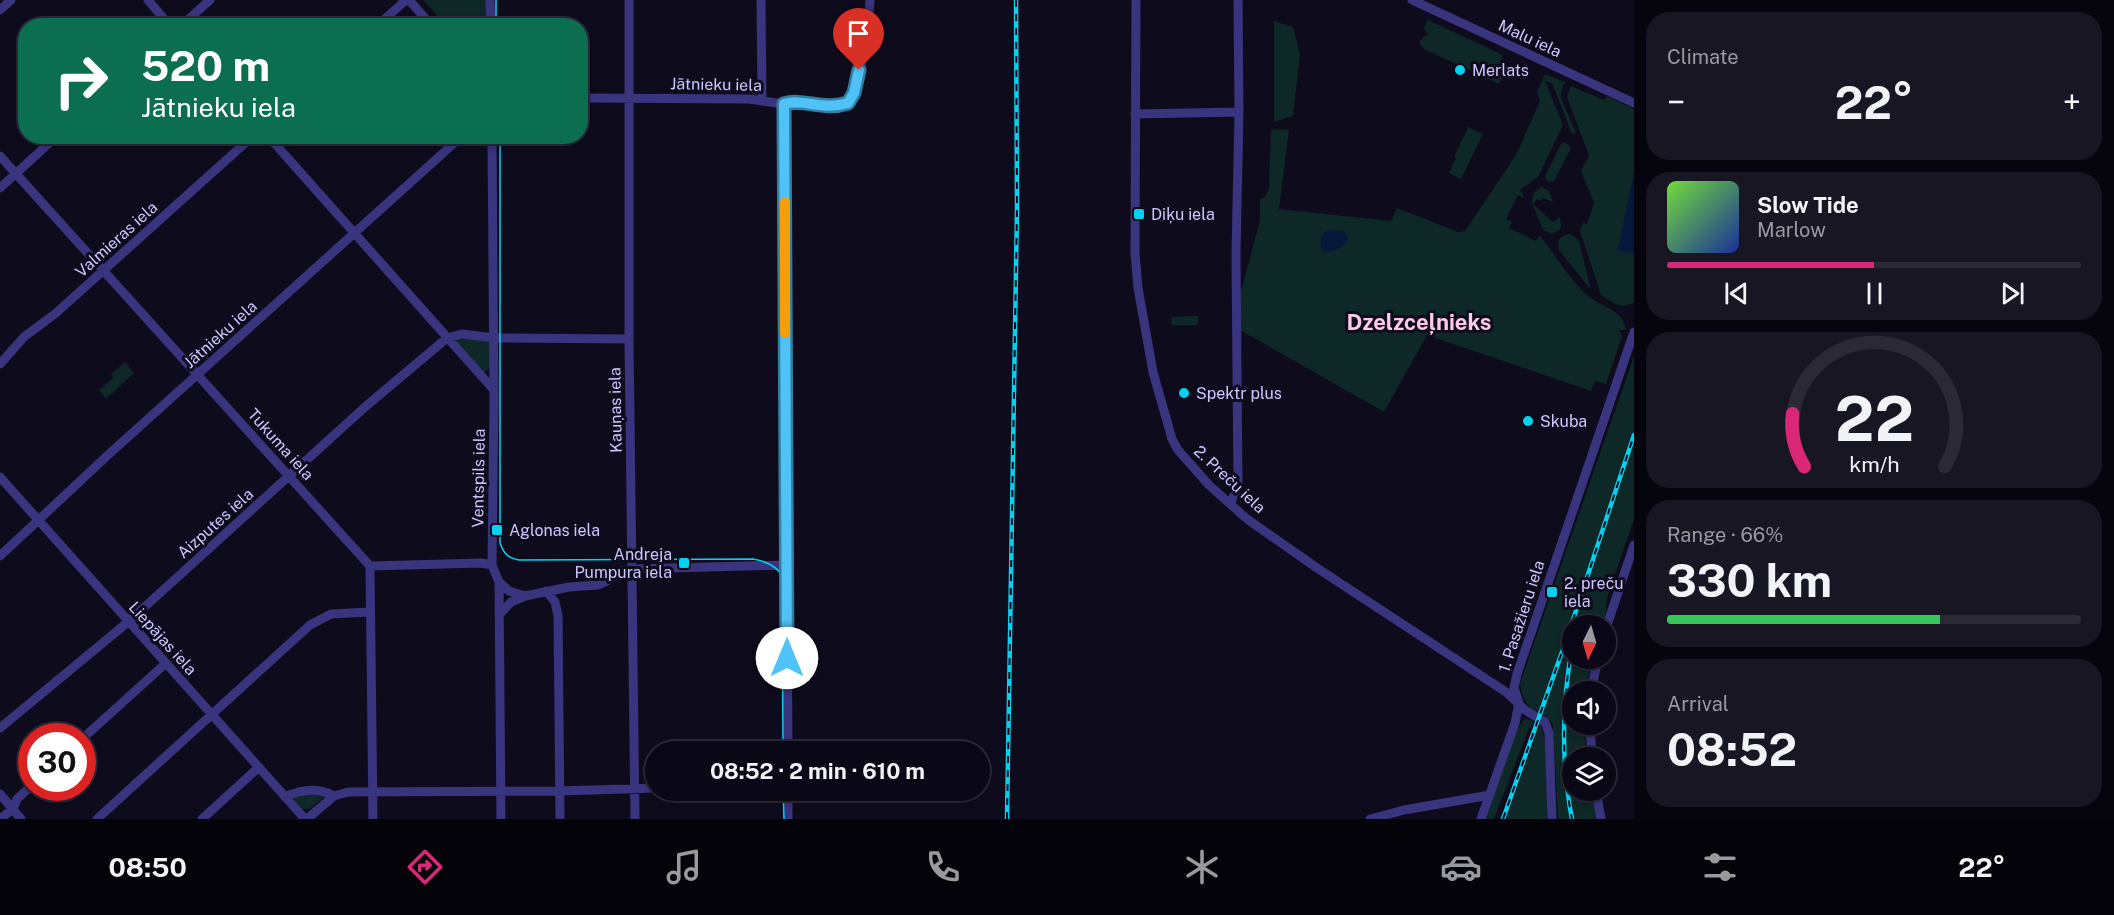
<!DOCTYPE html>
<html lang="en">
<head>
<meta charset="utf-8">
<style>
	:root { --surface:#0a0816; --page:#181623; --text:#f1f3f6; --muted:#999aa1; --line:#2a2935; --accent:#db2777 }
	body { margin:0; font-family:"Public Sans",sans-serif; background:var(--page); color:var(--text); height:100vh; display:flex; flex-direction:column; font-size:22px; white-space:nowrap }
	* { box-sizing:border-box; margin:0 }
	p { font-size:20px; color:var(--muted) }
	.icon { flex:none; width:33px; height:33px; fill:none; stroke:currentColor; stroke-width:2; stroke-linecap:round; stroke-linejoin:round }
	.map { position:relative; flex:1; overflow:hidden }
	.panel { display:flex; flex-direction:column; gap:12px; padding:12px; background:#06040c; width:480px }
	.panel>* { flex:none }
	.hud { position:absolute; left:18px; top:18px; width:570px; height:126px; border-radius:24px; box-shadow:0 3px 9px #0003,0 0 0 2px var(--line); background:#0b6e4f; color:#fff; overflow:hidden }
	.needle { width:39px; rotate:185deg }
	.tools { position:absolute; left:1562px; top:615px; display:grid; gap:12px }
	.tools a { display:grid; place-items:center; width:54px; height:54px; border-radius:50%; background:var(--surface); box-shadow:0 3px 9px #0003,0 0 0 2px var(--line); font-size:30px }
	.speed { position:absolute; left:18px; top:723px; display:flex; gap:12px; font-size:30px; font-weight:700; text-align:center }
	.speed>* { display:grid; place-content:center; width:78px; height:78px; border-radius:50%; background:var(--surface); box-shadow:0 3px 9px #0003,0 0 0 2px var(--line); line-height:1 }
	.speed .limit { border:9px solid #d22; background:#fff; color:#111 }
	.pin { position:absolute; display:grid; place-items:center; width:51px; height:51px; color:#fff; margin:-62px -26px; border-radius:50% 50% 50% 0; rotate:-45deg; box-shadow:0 0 6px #0007 }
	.pin .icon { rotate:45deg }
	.me { position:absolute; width:66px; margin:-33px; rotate:0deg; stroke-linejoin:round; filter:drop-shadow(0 0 4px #0008) }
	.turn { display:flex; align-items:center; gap:21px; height:126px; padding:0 24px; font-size:27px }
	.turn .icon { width:78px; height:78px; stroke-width:2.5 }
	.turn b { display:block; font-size:42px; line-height:51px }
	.big { font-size:45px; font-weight:700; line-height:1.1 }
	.panel .widget { flex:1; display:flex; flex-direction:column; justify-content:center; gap:9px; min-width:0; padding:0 21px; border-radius:24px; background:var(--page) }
	.panel .dial { align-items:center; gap:0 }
	.dial svg { height:156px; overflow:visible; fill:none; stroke:var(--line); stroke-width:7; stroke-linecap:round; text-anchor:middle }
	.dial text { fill:var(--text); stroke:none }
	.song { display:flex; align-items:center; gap:18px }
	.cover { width:72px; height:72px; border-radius:9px; background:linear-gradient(135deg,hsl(100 70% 55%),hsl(230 70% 35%)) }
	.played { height:6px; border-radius:3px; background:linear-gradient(90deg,var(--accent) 50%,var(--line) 50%) }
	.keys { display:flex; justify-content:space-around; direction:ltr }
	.heat { display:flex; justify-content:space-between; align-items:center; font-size:33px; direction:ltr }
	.charge { height:9px; border-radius:4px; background:linear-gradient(90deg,#34c759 66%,var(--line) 0) }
	.trip { position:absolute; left:645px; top:741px; width:345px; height:60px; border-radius:30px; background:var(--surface); box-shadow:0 3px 9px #0003,0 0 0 2px var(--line); font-weight:700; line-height:60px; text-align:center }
	.dock { display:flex; height:96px; justify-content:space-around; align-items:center; background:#040309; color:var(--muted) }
	.dock .icon { width:42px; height:42px }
	.dock .on { color:var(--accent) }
	.dock b { font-size:27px; color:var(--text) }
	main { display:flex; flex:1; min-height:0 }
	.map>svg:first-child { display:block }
	.green { fill:#0e2727 }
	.water { fill:#07183a }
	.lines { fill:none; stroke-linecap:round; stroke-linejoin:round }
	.minor { stroke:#39347e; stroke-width:9 }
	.tram { stroke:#00d3f2; stroke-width:1.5 }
	.rail-casing { stroke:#00d3f2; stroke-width:4.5 }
	.rail { stroke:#0e0b1d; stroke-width:2; stroke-dasharray:7; stroke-linecap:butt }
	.route-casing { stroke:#337fa1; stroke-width:15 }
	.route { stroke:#4fc3f7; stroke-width:10 }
	.slow { stroke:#f59e0b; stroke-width:10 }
	.poi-dot { fill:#00d3f2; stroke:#0e0b1d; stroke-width:2 }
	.labels { text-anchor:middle; stroke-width:6; stroke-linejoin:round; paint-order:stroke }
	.street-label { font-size:16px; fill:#cfc7ff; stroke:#0e0b1d }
	.poi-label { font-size:16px; fill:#cfc7ff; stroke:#0e0b1d; text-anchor:start }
	.district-label { font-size:22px; font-weight:bold; fill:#ffc9ea; stroke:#0e0b1d }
</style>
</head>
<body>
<main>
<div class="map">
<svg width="1634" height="819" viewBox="0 0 1634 819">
	<rect width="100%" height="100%" fill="#0e0b1d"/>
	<path class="green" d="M423,0h63l1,25h-41z
		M1428,20l73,34 4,16 -6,14 -75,-35 -5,-6 4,-6 5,-2 -4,-7z
		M1274,21l19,6 7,28 -7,61 -19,6z
		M1545,74l20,8 -4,10v6l15,35 -4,1 -20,-51 -7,-2 18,44 -25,52 -17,12 -1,3 3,1 1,5 -6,-3 -12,24 6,3 -3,6 27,13 3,-5 2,1c14,17 29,43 45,57 13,13 38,15 40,36h-7l3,6 -16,48 -11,-3 -4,10 -164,-56 -43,77 -144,-82 -1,-31 21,-79v-21l4,-1 5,-9 2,-60 18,1 -10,79 112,12 6,-13 61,24 7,-1 51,-76 24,-54 -3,-9z
		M1571,86l33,14 3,-4 27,13v193c-12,9 -22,0 -33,-7l-21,-64 3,-8 4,1 7,-21 -13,-32 8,-15 -22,-59z
		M1468,127l15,7 -22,45 -12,-6 7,-15 -2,-1z
		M1564,142l6,4v4l-16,31 -6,1 -3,-6 16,-32z
		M1541,187l8,4 4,11 -10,-4 -3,3 -3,-2 -4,5 20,18 7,-5 1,10 -2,3 -7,4 -9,-4 -11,-27 1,-10z
		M1569,234l5,2 5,5 12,49 -32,-40c-3,-9 1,-14 10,-16z
		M1198,316v9h-26l-1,-8z
		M459,338l28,2 2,3 1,22 -2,5 -4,2 -28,-31z
		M1634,356v163l-27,79 -1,14 -3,13 -31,1v32l21,1 -8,32 -13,1v32l12,1 3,32 -15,1v32l19,1 6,28h-39l-5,-94c-11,-19 -28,-7 -33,-41l30,-87 4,2 2,-6 -4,-2z
		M125,362l9,11 -28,26 -7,-9 14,-12 -2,-4z
		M1525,719l9,2 -3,7h-2l-35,91h-8c7,-19 26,-90 39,-100z
		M1540,724c8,11 7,78 7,95h-41z
		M323,794l1,3 -15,12h-7l-8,-10 2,-4z"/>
	<path class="water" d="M1634,172v81l-11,-1 -5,-3z
		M1329,230l14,1 5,4 -1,8c-9,5 -17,12 -26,7 0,-8 -2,-18 8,-20z"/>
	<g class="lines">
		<path class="minor" d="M148,0l22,26
			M409,0l23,26
			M490,0l1,26
			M629,0v339l6,480
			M761,0l1,99
			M1136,0l-1,253 3,35 15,84 19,67 6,11 31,35 38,34 70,49 189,124 19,18 20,12 4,11 3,86
			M1412,0l222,103
			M0,10l11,-10
			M181,26l29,-26
			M377,26l29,-26
			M580,98l169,1 35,5 7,-2 39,5 18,-4c15,-24 20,-74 22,-103
			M784,104l4,648
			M1135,114l104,-2
			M268,136l226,254
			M492,136l2,266 -2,163 7,17 2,237
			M0,156l370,410 3,253
			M0,188l57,-52
			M0,364l24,-27 32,-24 197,-177
			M0,477l305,342
			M1230,504l8,-17 -2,-233 3,-142 -1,-112
			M0,556l108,-101 354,-319
			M370,566l111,-3 11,2
			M499,582l10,9 16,5
			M546,591l9,11 3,13 2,204
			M499,615l12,-13 14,-6 44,-9 29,-2 9,-4 15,-10 10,-2 155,-4
			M1605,631l29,-86
			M1591,692l7,-34
			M1590,724l2,34
			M0,728l128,-106 237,-215 82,-69 15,-4 32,4 135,1
			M82,739l83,-75
			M788,790v29
			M1596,790l5,29
			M0,794l21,25
			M285,797c15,-7 33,-10 49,-1
			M0,819l13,-10 4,-10 15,-14
			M97,819l213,-194 21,-11 39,-2
			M202,819l57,-52
			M307,819l27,-23 14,-4 212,-1 96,-3
			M1370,819l34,-9 86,-15
			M1481,819l34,-96 4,-20 -5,-15 3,-14 117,-342"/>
		<path class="tram" d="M496,0v26
			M500,136v407c4,11 8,15 19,17l234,-1c12,2 24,7 30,18 8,17 0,38 0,55 -1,40 0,80 0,120
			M783,790l1,29"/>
		<g class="rail-casing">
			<path id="rail" d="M1572,647c-10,57 -11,116 0,172
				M1007,819l10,-611 -1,-208
				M1503,819l65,-184 66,-200"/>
		</g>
		<use href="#rail" class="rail"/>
	</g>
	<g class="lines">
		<g class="route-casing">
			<path id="route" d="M787,658l-3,-554c19,-6 39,7 64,-1l6,-10 5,-23"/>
		</g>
		<use href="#route" class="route"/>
		<path class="slow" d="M785,202v131"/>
	</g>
	<g class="poi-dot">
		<circle cx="1460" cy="70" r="6"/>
		<rect x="1133" y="208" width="12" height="12" rx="3"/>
		<circle cx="1184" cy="393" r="6"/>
		<circle cx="1528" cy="421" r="6"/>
		<rect x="491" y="524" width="12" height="12" rx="3"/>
		<rect x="678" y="557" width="12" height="12" rx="3"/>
		<rect x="1546" y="586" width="12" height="12" rx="3"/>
	</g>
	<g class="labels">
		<g class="street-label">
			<text transform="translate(1530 38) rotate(25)" y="6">Malu iela</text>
			<text transform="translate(716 84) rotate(1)" y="6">Jātnieku iela</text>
			<text transform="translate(116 239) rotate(-42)" y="6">Valmieras iela</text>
			<text transform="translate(220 334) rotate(-42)" y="6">Jātnieku iela</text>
			<text transform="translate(615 410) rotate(-91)" y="6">Kauņas iela</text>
			<text transform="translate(281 444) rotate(48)" y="6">Tukuma iela</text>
			<text transform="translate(478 478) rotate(-89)" y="6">Ventspils iela</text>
			<text transform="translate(1230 479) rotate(43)" y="6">2. Preču iela</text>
			<text transform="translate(215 523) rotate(-42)" y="6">Aizputes iela</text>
			<text transform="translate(1521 616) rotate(-72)" y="6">1. Pasažieru iela</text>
			<text transform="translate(163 638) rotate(48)" y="6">Liepājas iela</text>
		</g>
		<g class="poi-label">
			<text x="1472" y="76">Merlats</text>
			<text x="1151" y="220">Diķu iela</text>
			<text x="1196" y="399">Spektr plus</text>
			<text x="1540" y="427">Skuba</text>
			<text x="509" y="536">Aglonas iela</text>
			<text x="672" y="560" text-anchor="end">Andreja<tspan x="672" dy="18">Pumpura iela</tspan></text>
			<text x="1564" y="589">2. preču<tspan x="1564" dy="18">iela</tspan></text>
		</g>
		<g class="district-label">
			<text x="1419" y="330">Dzelzceļnieks</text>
		</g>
	</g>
</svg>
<div class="tools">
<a><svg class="needle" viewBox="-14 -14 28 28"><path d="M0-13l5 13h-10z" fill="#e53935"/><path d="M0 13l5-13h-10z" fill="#999aa1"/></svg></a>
<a><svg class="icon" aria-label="sound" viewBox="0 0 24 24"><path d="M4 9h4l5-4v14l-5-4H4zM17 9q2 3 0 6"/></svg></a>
<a><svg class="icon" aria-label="layers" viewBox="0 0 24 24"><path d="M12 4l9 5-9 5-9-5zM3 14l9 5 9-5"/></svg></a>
</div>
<div class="speed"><div class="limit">30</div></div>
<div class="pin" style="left:859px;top:70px;background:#d93025"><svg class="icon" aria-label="arrive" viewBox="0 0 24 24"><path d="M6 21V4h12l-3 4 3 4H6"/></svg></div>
<svg class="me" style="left:787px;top:658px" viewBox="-20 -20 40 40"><circle r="19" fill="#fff"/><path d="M0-13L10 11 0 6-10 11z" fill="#4fc3f7"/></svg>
<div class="trip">08:52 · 2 min · 610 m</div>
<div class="hud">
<div class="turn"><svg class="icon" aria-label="right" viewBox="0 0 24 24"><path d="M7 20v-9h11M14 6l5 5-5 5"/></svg><div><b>520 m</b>Jātnieku iela</div></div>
</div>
</div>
<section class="panel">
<div class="widget"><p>Climate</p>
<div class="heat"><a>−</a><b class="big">22°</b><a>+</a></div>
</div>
<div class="widget">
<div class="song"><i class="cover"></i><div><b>Slow Tide</b><p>Marlow</p></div></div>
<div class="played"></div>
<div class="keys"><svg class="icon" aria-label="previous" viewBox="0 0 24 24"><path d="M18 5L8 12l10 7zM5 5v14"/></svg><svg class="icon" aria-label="pause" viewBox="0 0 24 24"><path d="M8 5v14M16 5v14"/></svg><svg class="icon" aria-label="next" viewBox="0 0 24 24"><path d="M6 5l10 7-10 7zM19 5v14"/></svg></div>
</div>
<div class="widget dial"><svg viewBox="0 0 100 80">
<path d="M14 69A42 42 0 1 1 86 69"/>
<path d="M14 69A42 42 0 0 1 8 42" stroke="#db2777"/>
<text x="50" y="56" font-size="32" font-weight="700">22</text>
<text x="50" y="72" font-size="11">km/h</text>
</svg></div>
<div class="widget"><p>Range · 66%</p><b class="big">330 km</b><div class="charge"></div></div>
<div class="widget"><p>Arrival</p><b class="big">08:52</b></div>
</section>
</main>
<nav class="dock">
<b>08:50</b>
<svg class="icon on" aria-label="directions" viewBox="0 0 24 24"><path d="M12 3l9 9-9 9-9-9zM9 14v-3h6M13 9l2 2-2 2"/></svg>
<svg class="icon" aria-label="music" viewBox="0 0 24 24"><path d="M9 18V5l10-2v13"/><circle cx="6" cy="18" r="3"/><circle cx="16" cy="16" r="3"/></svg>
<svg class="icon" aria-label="phone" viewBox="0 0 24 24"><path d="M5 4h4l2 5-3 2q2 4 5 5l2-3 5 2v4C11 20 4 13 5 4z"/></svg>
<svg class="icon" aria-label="climate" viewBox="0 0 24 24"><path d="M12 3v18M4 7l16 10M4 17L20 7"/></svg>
<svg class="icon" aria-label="car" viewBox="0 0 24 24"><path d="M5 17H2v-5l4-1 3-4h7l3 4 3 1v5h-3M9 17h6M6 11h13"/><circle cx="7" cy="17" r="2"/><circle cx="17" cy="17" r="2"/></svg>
<svg class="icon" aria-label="filters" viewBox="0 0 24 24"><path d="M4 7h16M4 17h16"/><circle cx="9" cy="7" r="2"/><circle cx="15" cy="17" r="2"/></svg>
<b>22°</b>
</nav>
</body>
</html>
